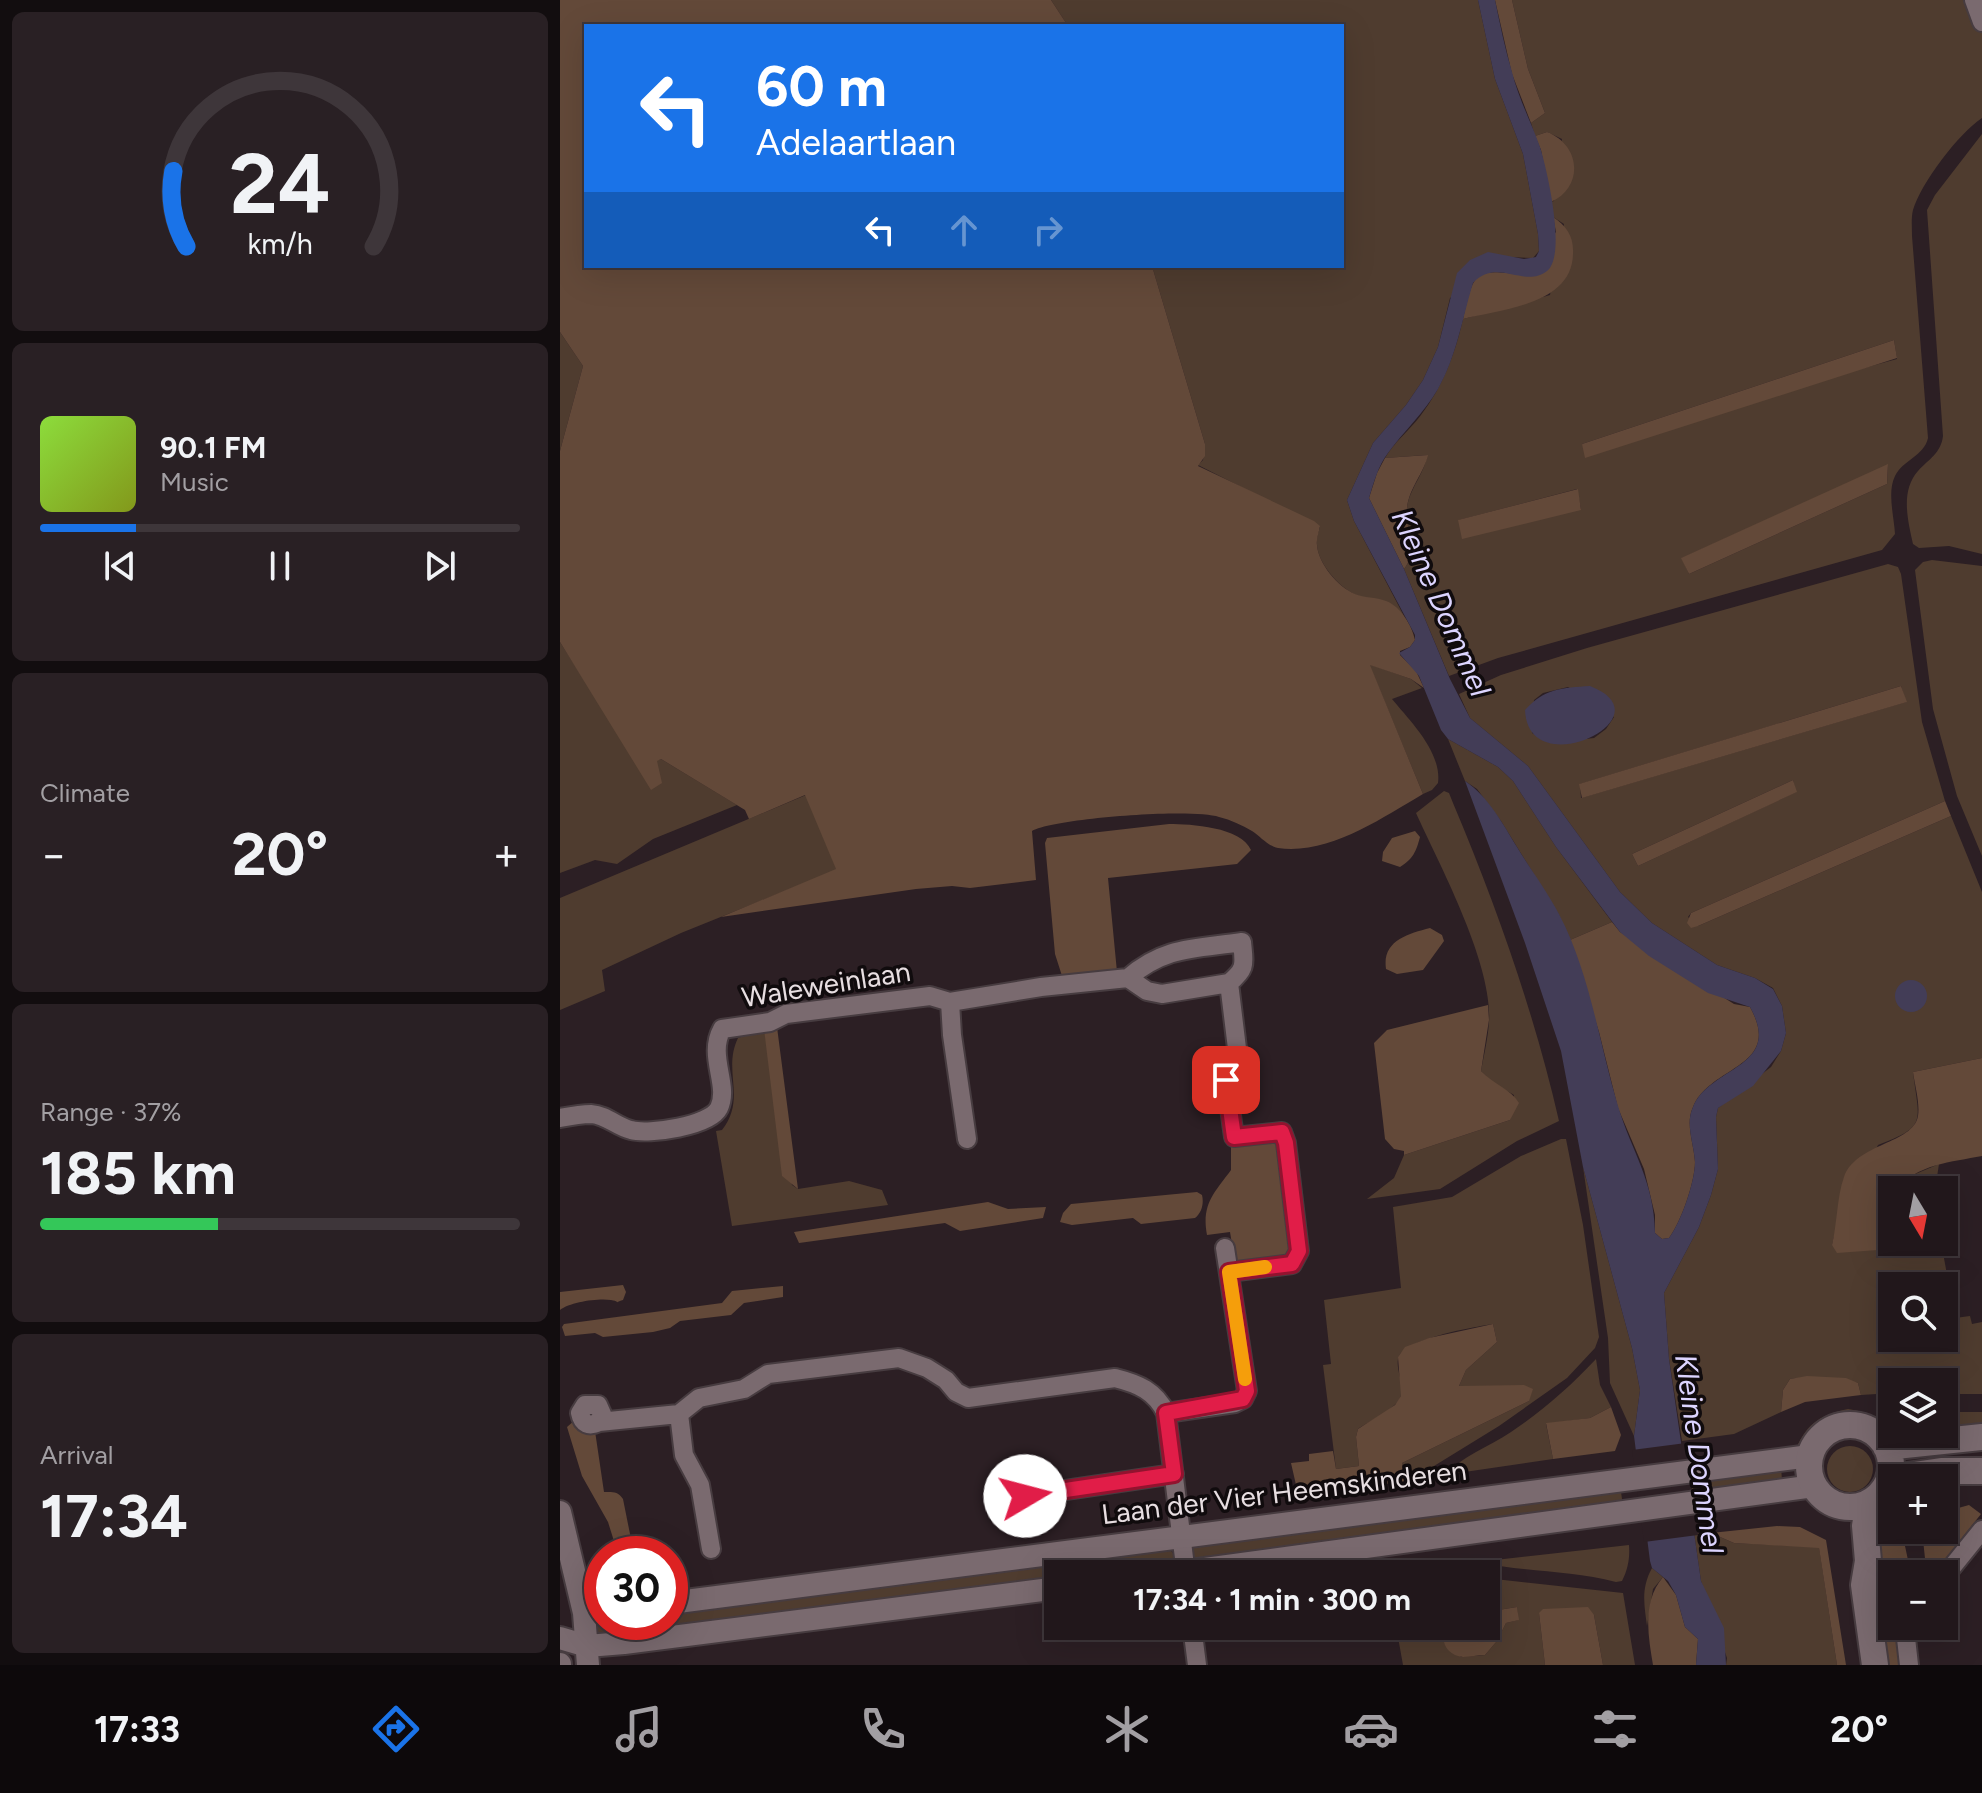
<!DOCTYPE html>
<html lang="en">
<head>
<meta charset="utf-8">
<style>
	:root { --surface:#21171b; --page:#292024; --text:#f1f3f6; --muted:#a29fa3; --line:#3e363a; --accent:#1a73e8 }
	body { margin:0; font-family:Figtree,sans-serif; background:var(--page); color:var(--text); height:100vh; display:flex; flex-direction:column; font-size:30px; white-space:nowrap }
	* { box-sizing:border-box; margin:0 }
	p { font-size:26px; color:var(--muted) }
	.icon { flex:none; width:44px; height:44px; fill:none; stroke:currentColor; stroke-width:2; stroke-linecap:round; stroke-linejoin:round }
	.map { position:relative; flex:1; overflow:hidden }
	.side { display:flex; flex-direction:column; gap:12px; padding:12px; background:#120d0f; width:560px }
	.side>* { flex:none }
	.hud { position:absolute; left:24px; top:24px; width:760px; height:244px; border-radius:0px; box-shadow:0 8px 32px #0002,0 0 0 2px var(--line); background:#1a73e8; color:#fff; overflow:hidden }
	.needle { width:52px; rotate:170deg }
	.controls { position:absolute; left:1318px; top:1176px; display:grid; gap:16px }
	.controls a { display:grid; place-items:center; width:80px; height:80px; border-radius:0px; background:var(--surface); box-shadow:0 8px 32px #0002,0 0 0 2px var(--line); font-size:40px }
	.speed { position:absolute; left:24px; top:1536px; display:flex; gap:16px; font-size:40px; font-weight:700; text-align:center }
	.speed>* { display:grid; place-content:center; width:104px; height:104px; border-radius:50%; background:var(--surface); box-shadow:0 8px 32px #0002,0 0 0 2px var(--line); line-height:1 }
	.speed .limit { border:12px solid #d22; background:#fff; color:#111 }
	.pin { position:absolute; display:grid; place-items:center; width:68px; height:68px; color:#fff; margin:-34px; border-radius:16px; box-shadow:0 4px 12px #0006 }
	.me { position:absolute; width:88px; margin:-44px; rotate:82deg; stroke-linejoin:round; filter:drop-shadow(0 0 6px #0008) }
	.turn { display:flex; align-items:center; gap:28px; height:168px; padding:0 40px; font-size:36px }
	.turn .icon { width:104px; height:104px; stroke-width:2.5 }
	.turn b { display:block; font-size:56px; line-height:68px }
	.lanes { display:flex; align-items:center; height:76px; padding:0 40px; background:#0003; justify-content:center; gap:40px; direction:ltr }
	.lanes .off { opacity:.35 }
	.big { font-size:60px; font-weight:700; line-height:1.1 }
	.side .widget { flex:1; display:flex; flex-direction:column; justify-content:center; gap:12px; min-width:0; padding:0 28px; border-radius:12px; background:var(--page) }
	.side .dial { align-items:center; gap:0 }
	.dial svg { height:208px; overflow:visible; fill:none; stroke:var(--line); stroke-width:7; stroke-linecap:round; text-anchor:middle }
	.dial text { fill:var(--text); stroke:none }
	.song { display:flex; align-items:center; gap:24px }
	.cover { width:96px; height:96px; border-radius:12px; background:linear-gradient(135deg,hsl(90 70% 55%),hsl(70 70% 35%)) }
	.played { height:8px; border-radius:4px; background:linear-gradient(90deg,var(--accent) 20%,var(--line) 20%) }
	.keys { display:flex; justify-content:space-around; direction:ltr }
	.heat { display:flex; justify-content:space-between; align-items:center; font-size:44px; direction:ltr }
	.charge { height:12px; border-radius:6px; background:linear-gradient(90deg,#34c759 37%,var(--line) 0) }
	.trip { position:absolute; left:484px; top:1560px; width:456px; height:80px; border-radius:0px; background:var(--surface); box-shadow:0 8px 32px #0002,0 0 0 2px var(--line); font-weight:700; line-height:80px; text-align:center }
	.tab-bar { display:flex; height:128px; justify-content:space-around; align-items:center; background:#0d090b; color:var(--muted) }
	.tab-bar .icon { width:56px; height:56px }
	.tab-bar .active { color:var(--accent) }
	.tab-bar b { font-size:36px; color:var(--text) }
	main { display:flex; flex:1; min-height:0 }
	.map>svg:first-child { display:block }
	.green { fill:#4f3c2f; fill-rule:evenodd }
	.forest { fill:#634939 }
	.water { fill:#433d57 }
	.pier { fill:#2c1f24 }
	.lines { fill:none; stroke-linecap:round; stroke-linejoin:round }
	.minor-casing { stroke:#473c40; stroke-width:22 }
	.tertiary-casing { stroke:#473c40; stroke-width:26 }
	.secondary-casing { stroke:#473c40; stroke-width:30 }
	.minor { stroke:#7a6a6f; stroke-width:18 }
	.tertiary { stroke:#7a6a6f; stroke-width:22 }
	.secondary { stroke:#7a6a6f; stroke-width:26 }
	.route-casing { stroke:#92132f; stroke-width:20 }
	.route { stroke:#e11d48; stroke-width:14 }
	.slow { stroke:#f59e0b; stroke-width:14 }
	.labels { text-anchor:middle; stroke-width:7; stroke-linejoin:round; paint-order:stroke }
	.street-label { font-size:28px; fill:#e7dee1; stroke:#100b0d }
	.water-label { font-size:30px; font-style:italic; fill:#dcd4ff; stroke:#100b0d }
</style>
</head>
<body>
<main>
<section class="side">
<div class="widget dial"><svg viewBox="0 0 100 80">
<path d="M14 69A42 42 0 1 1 86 69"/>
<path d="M14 69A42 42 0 0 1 9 40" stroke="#1a73e8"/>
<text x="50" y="56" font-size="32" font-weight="700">24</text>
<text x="50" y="72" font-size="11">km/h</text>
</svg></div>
<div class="widget">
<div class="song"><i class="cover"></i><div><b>90.1 FM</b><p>Music</p></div></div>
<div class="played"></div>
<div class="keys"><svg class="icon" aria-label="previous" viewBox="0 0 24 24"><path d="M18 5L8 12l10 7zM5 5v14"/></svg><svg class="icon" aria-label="pause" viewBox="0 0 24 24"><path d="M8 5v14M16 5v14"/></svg><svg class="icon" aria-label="next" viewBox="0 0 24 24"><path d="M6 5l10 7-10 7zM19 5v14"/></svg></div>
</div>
<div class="widget"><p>Climate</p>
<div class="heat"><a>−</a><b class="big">20°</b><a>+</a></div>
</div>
<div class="widget"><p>Range · 37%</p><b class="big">185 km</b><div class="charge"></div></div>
<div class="widget"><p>Arrival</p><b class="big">17:34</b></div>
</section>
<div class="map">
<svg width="1422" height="1665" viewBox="0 0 1422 1665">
	<rect width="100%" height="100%" fill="#2c1f24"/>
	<path class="green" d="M491,0h427l17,79 28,75 15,80 1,17 -6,7 -24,-1 -59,41 -12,49 -15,33 -17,25 -33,38 -26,57 7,21 50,95c-23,-21 -26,-12 -50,-22 -16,-8 -36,-31 -37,-49 -1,-6 1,-12 3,-18l-122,-62 5,-5 2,-16 -53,-178h190v-240h-274z
		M952,0h459l11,33v85c-23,15 -61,65 -69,92 -2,8 -1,17 -1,26l16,202c-4,18 -25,22 -33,38 -8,16 -1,40 0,58l-13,16 -384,108 -49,18 -45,-107c14,-17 1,-41 3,-61 2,-19 18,-35 20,-53l-42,3c9,-16 25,-28 36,-43 22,-29 34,-61 42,-96l87,-24 14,-71 -11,-7 -2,-15 3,-1 8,-62 -15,-7 -12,4 -4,-13 14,-10 -17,-44zM1334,340l3,19 -315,86v-1zM1328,465l-1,19 -198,90 -7,-16zM1017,489l4,20 -122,11z
		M1422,134v420l-33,-8 -30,2 -6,-4c-5,-23 -13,-53 5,-73 11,-12 23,-18 25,-35l-16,-226 8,-15z
		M0,332l23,34 -23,85z
		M1372,560l50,6v290l-25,-60 -24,-87 -18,-139 8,-8z
		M1328,564l10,3 3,7 21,148 23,79 -254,112 -3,4 10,9 253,-110 31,76v166l-69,14c6,50 15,54 -35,73l-42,83 -4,17 46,5 5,-41 9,-12v45h49l14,76 15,-2 2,8 10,-2v72h-38v-12h-52v11l-31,2 -3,-12c-24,-5 -44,-8 -68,-4l-7,11 -2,22 -47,22 -52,7 -13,-82 -5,-66 35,-66 12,-32 7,-26 -2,-52 2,-9 53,-41 10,-16 5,-18 -4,-27 -9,-18 -18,-10 -38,-13 -65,-42 -32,-31 -92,-126 -58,-48 -11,-24 42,-19 86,-27zM1341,686l5,16 -325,96 -1,-14zM1008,687l46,30 -8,12 -12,9 -44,5 -18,-10 2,-33 9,-7zM1233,780l3,12 -158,74 -6,-12zM1332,1286h52v52h-52z
		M0,642l30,47 67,71 4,-1 76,46 -84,34 -36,25 -22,-4 -35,13z
		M809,664l42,15 11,9 -30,11c18,22 50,53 46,84l-6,7 -9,4z
		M888,739l50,28 15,14 43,66 56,75 -42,18 -11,-25 -58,-94 -24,-32 -12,-8z
		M884,791l5,2 4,10c43,102 81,209 106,318l-42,20 -77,48 -73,10 27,-21 10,-23 106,-35 4,-25 -24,-14 -9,-10c3,-16 7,-33 8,-49 4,-58 -49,-156 -73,-209z
		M246,795l31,75 -156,63 -79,37 3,21 -45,19v-112z
		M204,1029l28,156 6,4 51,-8 33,9 6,15 -156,21 -16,-95 6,-1c25,-32 0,-59 16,-92z
		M1001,1139h5l17,86 16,112 -4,11 -28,30 -68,48 -65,40 -12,13 -17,2 -3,-18 127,-62 -70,-15 7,-16 31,-28 -4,-18c-19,3 -91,15 -95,35 -2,11 6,25 3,37 -2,11 -33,26 -43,33l-2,8 3,29 -23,3 -13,-104 8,-1 -7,-64 77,-12 -8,-81 59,-10 69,-41z
		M1379,1164l-4,26h-38l9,-12z
		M1023,1167l49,181 8,42 -6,46 -24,-53 -2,-45z
		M1036,1359l4,26 11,22 -21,11 -44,6 7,35 -109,16c19,-19 44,-28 67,-43 31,-21 60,-46 85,-73z
		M1288,1409c17,3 33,6 44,20 -27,-2 -51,-18 -76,3 -9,8 -13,17 -23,23 13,-30 23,-39 55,-46z
		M1384,1412h38v13l-38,5z
		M1267 1469a23 23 0 1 1 46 0a23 23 0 1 1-46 0Z
		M1221,1466l1,15 -92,17 -50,-15z
		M1060,1485l3,21 -423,55 -7,-2 -2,-14z
		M1134,1533h17l23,10 85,4 18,118h-111l1,-7 -26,-77z
		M1069,1545c1,13 -1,24 -7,36l-6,1c-46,-12 -93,-10 -139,-20z
		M609,1548l5,7 -1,7 -5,5 -58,7h-52v6l-455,57 -7,-4 -3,-10 9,-4v3h68v-13z
		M1092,1568l11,9 -10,12 -6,37c-3,-22 -6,-38 5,-58z
		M926,1578l137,15 12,72h-32l-9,-50 -55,-2 6,52h-142l-7,-39h51l-4,6 18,25 24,-2 12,-14 9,-18 12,-3 -1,-13 -31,5z"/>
	<path class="forest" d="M0,0h491l17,26h-482v240h566l53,178v12l-7,10 116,55 6,5c-1,6 -4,13 -3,19 1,18 21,42 38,49 9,4 21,3 31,7 14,5 26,24 29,39l-5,7 -10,4v4l16,16 8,17 -13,-9 -41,-14 53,129c-43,25 -94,61 -145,54 -10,-2 -17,-11 -26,-17 -10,-6 -21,-11 -33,-14 -27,-9 -163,1 -187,14l4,49 -66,8 -18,-2 -36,3 -195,28 115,-48 -31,-74 -56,24 -4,-9 -84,-51 -4,2 5,22 -11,7 -91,-148v-191l23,-85 -23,-34z
		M935,0h17l16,69 17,44 -14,10 -19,-49z
		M987,132c34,13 37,55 4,70l-10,-52 -6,-14z
		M993,217c14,9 21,20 20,37 -1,51 -72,55 -110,65 11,-47 10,-51 59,-44l34,-43z
		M1334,340l3,18 -312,100 -3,-14z
		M868,455c-4,18 -19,33 -21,53 -2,20 11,44 -3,61l-35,-71 8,-25 8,-15z
		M1328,464l-1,20 -198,90 -8,-16z
		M1018,489l3,21 -119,29 -4,-19z
		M1341,686l6,16 -325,96 -3,-14z
		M1233,780l4,12 -159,74 -6,-12z
		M1385,801l6,15 -253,110 -7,2 -4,-5 4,-10z
		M609,824c22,0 72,3 82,26l-14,14 -129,14 9,94 -54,7 -8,-25 -10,-111 2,-5z
		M855,831l5,6c-4,15 -7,22 -20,30l-18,-6 1,-9 9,-14z
		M1052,922l8,10 114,72 16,3c34,61 -40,58 -57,100 -8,17 1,37 2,55 0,20 -14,60 -26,76l-7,1 -7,-6v-18l-11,-46 -26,-61 -19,-76 -29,-92z
		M870,928l12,7 2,6 -21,29 -26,4 -11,-5c-4,-28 21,-35 44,-41z
		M928,1005l1,15 -8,51c12,13 30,18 38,32l-9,17 -106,35v-4l-10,-2 -9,-10 -11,-96 13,-13z
		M217,1027l21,162 -16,-13 -18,-147z
		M1422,1058v98c-30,6 -66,8 -85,34h-5v7l-9,12 -5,41 -41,3 -5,-8c5,-20 5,-49 12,-68 12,-34 69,-33 74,-61 2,-13 -3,-30 -5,-44z
		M717,1140l16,110 -5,4 -53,8 -5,-30 -23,3c-6,-31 8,-43 24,-65v-26z
		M637,1192l5,3c2,8 0,18 -7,23l-54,6 -8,-6 -61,7 -12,-3 3,-9 8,-9z
		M428,1202l20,7 38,-2 -3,11 -83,13 -15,-8 -146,20 -5,-11z
		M63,1285l3,7 -3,8c-12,4 0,2 -12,0 -13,-2 -41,2 -51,10v-18z
		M223,1286v11l-39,6 -13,12 -51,6 -10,7 -17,4 -50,5 -8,-4 -30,3 -3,-9 2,-3 158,-21 10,-12z
		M933,1324l4,18 -31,28 -7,16 65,-1 9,4 -4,12 -127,62 3,18 -106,17 -8,-35 18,-2v-7l24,-3 3,18 23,-3 -3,-29 2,-8 37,-24 6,-9 -3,-39 7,-10 24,-9z
		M1247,1376l39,2 12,5 3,12 -56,7 -24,10 2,-22 7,-11z
		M1051,1407l10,28 -6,16 -62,8 -7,-36 44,-5z
		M15,1420l20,11 9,61c8,0 14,-1 19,7l11,55h-16l-10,-32 -26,-46 -15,-49z
		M1409,1505l12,9 -47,59 -8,-5 -4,-38h22v-18z
		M1217,1526l23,1 26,13 20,125h-9l-18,-117 -85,-5 -23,-10z
		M1338,1530l4,2 9,42h-19v52h9l1,39h-14l-20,-122z
		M1103,1577l13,18 9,32 13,12 -2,26h-43c-5,-30 -11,-63 10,-88z
		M957,1607l2,13 -13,3 -9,18 -12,14c-7,0 -15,2 -22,2 -16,-1 -25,-17 -16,-31h39v-14z
		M1028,1607l6,8 9,50h-58l-6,-52 4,-4z"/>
	<path class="water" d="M918,0h17c5,24 10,49 17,72 6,25 19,50 28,75 7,22 27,109 7,124 -23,18 -50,-14 -74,12 -11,36 -16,72 -35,106 -14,24 -34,42 -50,64 -10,13 -14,29 -19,45l35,71 46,110 20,39 58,48 92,126 32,31 65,42 38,13 18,11 9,17 4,27 -5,18 -28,35 -35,22 -2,9 2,52 -7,26 -12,32 -35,66 5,66 32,222 23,47 2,37h-30l2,-26 -13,-12 -9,-32 -8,-14 -16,-13 -2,-7 -16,-125 6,-46 -8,-42 -49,-181 -22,-116 -36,-108 -60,-162c23,15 38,43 52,66 14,23 30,44 42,67 31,59 40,129 59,192 14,47 36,74 37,127l7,6 7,-1c12,-16 26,-56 26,-76 -1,-18 -10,-38 -2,-55 17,-41 91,-39 57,-100l-42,-14 -59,-37 -29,-24 -64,-85 -43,-66 -15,-14 -50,-28 -7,-9 -22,-54 -20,-23 11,-6 5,-7v-5l-61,-114 -7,-21 26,-57 33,-38 17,-25 15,-33 19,-74 13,-13 18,-8 36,7 12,-2 3,-6 -1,-17 -15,-80 -28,-75z
		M1030,686c81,31 -62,100 -65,24 20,-22 37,-22 65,-24z
		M1335 996a16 16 0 1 1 32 0a16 16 0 1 1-32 0Z"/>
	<path class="pier" d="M1126,1443l12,92 -54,7 -12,-92z"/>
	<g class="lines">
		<g class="minor-casing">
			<path id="minor" d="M1414,0l8,22
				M568,978c37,-32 67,-29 114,-36 2,22 5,26 -13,41
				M390,1002l2,33 15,104
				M0,1118c10,-2 21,-4 31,-4 16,1 26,13 40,16 18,5 79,-4 88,-22 11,-23 -12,-52 3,-79l48,-7 16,-8 144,-18 20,6 91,-15 87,-9 19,13 15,3 67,-11 11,90 -14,7 8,57 48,-5 4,11 13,108 -7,13 -63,8
				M606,1413l69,-10 8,-4 4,-8 -22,-143
				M119,1414l5,41 16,30 11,64
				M39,1422l3,-8 -4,-9h-13l-5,8c2,11 9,14 19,9l80,-8 20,-16 45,-9 24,-15 131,-16 28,10 19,12 10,12 12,6 147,-20c24,6 40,13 51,35l20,161
				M465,1496l149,-22
				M1384,1577l38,-47
				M632,1626l5,39
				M1348,1626l-3,3 4,36"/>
		</g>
		<g class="tertiary-casing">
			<path id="tertiary" d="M0,1512l24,101 4,52
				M608,1574l646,-88
				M110,1603l1140,-147
				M0,1638l27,8 37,-3 434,-55
				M0,1664v1"/>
		</g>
		<g class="secondary-casing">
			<path id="secondary" d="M1249 1466a41 41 0 1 1 82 0a41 41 0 1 1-82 0Z
				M1326,1447l96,-10
				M1334,1478l47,-7h41
				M1309,1502l-4,24 3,35 -4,24 11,80"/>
		</g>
		<use href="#minor" class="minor"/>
		<use href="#tertiary" class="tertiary"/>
		<use href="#secondary" class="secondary"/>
	</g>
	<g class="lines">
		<g class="route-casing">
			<path id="route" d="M465,1496l149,-22 -8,-61 77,-14 4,-8 -18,-119 63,-8 7,-13 -13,-108 -4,-11 -48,5 -8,-57"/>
		</g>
		<use href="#route" class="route"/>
		<path class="slow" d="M685,1379l-16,-107 36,-5"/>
	</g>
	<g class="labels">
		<g class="street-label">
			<text transform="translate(266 984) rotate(-9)" y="10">Waleweinlaan</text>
			<text transform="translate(724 1492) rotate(-7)" y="10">Laan der Vier Heemskinderen</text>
		</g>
		<g class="water-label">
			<text transform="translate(881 603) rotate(66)" y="10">Kleine Dommel</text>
			<text transform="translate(1139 1454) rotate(82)" y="10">Kleine Dommel</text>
		</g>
	</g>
</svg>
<div class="controls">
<a><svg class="needle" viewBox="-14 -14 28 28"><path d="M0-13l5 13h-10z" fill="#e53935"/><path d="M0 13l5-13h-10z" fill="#a29fa3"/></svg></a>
<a><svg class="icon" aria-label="search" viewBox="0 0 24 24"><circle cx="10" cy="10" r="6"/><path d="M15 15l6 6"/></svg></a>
<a><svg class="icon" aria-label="layers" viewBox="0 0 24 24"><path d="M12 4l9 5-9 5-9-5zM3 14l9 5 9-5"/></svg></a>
<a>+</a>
<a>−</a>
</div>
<div class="speed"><div class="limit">30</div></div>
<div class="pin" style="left:666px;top:1080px;background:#d93025"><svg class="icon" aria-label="arrive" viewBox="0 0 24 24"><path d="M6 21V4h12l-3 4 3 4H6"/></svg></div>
<svg class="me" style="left:465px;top:1496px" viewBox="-20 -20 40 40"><circle r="19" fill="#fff"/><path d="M0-13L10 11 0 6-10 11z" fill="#e11d48"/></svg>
<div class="trip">17:34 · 1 min · 300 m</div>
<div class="hud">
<div class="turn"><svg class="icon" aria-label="left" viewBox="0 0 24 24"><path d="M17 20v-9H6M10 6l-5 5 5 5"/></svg><div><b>60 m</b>Adelaartlaan</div></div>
<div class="lanes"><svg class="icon" aria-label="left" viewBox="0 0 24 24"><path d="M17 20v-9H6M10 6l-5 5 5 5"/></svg><svg class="icon off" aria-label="ahead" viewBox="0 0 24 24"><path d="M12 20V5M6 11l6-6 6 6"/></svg><svg class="icon off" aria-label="right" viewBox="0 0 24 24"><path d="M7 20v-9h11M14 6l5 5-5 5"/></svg></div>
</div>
</div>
</main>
<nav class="tab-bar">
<b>17:33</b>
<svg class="icon active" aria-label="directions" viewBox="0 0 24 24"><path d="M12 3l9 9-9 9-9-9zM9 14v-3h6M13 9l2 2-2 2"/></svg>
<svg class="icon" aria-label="music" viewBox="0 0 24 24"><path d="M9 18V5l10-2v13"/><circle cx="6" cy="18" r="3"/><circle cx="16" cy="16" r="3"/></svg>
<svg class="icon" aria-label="phone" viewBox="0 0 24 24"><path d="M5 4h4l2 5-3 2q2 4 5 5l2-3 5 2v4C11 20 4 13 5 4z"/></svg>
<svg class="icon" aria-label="climate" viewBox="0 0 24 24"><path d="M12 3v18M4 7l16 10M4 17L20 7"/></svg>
<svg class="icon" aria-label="car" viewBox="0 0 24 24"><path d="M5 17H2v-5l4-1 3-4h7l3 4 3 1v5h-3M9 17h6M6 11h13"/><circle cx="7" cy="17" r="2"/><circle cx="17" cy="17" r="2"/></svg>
<svg class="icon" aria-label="filters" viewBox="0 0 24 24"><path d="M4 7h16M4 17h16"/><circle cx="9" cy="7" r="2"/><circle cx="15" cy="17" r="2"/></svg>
<b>20°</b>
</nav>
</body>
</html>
